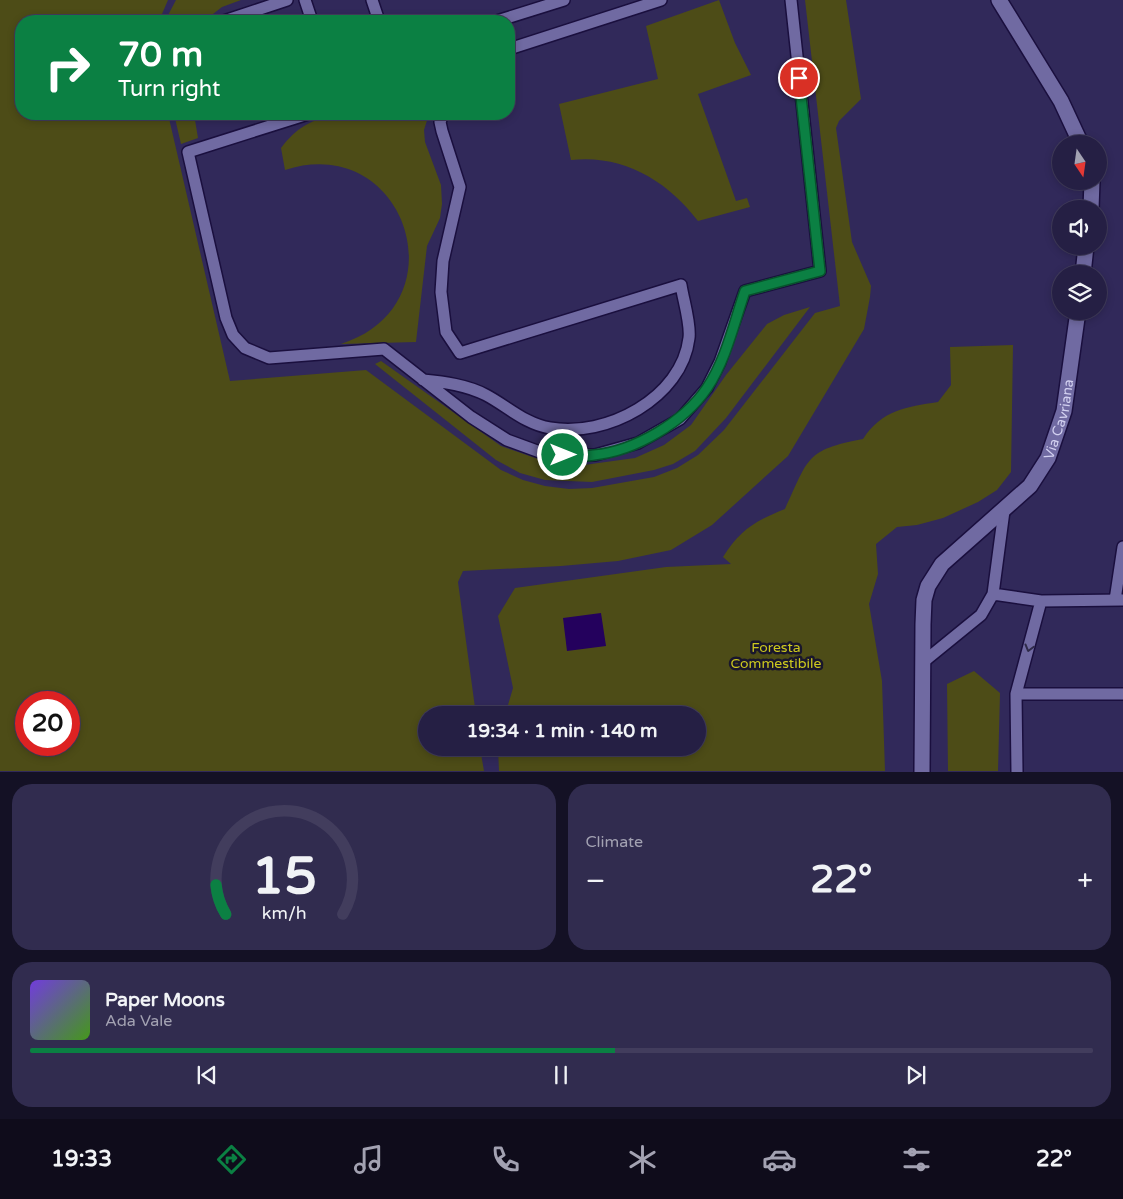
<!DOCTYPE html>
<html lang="en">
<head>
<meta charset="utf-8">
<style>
	:root { --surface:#251f44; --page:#312c4f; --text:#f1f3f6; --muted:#a3a2b2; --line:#423d5d; --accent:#0b8043 }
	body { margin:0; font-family:"Varela Round",sans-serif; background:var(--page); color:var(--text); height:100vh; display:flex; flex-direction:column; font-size:19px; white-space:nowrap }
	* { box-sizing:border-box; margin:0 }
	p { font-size:16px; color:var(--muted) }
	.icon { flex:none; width:28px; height:28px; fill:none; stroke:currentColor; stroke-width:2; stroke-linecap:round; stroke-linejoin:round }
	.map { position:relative; height:772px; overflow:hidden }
	.side { display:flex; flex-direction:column; gap:12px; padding:12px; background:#141125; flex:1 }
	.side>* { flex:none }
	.hud { position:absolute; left:15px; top:15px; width:500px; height:105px; border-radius:20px; box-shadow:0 2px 8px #0003,0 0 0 1px var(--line); background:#0b8043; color:#fff; overflow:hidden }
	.needle { width:32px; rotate:167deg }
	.tools { position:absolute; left:1052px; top:135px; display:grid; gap:10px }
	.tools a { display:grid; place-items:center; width:55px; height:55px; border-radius:50%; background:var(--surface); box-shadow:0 2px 8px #0003,0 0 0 1px var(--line); font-size:25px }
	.speed { position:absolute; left:15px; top:691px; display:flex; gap:10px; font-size:25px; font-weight:700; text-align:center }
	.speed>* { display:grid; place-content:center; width:65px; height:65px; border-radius:50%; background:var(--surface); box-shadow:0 2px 8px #0003,0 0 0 1px var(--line); line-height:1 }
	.speed .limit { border:8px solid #d22; background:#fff; color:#111 }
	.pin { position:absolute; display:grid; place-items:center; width:42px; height:42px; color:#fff; margin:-21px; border:2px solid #fff; border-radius:50%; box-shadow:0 1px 5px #0007 }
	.me { position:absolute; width:55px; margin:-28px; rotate:90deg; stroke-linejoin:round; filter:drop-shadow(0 0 4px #0008) }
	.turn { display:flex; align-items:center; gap:18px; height:105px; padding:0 20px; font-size:22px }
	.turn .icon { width:65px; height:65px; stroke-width:2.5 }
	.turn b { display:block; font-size:35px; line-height:42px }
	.big { font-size:38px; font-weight:700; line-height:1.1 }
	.side .widget { flex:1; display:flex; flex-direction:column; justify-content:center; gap:8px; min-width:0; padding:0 18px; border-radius:20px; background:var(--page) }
	.side .dial { align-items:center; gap:0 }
	.dial svg { height:130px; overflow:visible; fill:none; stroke:var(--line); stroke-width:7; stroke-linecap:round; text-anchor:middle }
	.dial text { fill:var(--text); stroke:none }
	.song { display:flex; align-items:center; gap:15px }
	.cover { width:60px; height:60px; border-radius:8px; background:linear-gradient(135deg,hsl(260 70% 55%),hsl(100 70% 35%)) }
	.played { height:5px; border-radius:2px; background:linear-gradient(90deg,var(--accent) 55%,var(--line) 55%) }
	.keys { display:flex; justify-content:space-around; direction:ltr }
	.heat { display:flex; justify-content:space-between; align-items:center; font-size:28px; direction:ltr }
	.side .tiles { flex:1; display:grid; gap:12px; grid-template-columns:1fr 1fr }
	.widget:last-child { grid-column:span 2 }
	.trip { position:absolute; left:418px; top:706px; width:288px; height:50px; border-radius:25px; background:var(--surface); box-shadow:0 2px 8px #0003,0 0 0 1px var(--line); font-weight:700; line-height:50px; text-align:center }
	.tab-bar { display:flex; height:80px; justify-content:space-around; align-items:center; background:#0f0c1b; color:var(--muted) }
	.tab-bar .icon { width:35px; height:35px }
	.tab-bar .active { color:var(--accent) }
	.tab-bar b { font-size:22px; color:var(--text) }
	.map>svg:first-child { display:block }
	.green { fill:#4d4c17; fill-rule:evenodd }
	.water { fill:#24015d }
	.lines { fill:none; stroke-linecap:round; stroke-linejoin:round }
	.service-casing { stroke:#1a0f3e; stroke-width:14 }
	.minor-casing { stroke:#1a0f3e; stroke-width:18 }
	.service { stroke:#706aa2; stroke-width:11 }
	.minor { stroke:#706aa2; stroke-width:15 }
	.oneway { stroke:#2f2b4a }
	.route-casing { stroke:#07532c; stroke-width:12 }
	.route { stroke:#0b8043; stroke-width:9 }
	.labels { text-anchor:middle; stroke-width:5; stroke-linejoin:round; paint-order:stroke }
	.street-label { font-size:14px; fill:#d2d0f0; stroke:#19162c }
	.park-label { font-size:14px; fill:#cdc91e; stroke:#19162c }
</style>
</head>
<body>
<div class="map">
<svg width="1123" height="772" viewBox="0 0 1123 772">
	<rect width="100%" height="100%" fill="#31295a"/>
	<path class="green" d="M0,0h168l-9,21h-138v93h147l62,267 136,-11 135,100 22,10 22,6 24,3 23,-1 62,-11 23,-9 21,-13 26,-25 91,-117 25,-7 -35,-306h41l15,99 -22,22 -3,7 16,114 19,44 -1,11 -6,32 -76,127 -76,69 -41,25 -53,11 -57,5 -98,5 -5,11 18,133h-50v33h54l4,23h-484zM26,702h43v43h-43z
		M176,0h65l-19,7 -18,14h-39z
		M719,0l16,43 16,32 -53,19 38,107 11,-3 3,9 -52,14c-30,-40 -75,-67 -127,-61l-12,-56 99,-25 -12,-53z
		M174,114h20l4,24 -17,6z
		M335,114h94l-5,16 1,12 16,43 1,19 -2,14 -13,28 -11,96 -75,2c122,-39 65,-213 -56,-174l-4,-22c16,-21 29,-27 54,-34z
		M810,307l-84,111 -31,33 -22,13 -19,6 -62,12 -47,-2 -25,-7 -24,-13 -121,-96 6,-3 120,85 43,15 40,4 51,-7 29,-13 27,-20 35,-50 41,-51 17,-9z
		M1013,345l-2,127 -14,18 -19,12 -35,16 -26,7 -20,2 -21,17 2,30 -9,30 13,77 3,90h-386l-1,-23h198v-33h-191l8,-27 -15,-72 17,-28 151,-21 65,-3 -8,-7c17,-27 32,-36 62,-48 24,-51 20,-59 78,-70 19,-29 43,-32 75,-37l13,-17 -1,-38z
		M974,671l26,22 -2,78h-50l-1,-87z"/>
	<path class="water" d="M601,613l5,33 -39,5 -4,-33z"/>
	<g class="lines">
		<g class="service-casing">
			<path id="service" d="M305,0l7,21
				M372,0l7,21
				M224,21l63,-21
				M497,21l67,-21
				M509,49l152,-49
				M308,114l-120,38 38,166 7,17 12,13 24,10 115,-9 87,68 36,23 41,15h47l43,-12 42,-24 27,-31 13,-26 25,-71 75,-20 -29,-271
				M423,380c21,2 44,5 63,15 21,11 39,29 64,33 56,10 132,-30 139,-90 2,-14 -6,-39 -8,-53l-221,68 -14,-21 -5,-40 2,-31 17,-74 -18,-56 -2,-9 3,-8
				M993,594l48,7 82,-1
				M1115,600l8,-53
				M922,663l59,-48 12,-21 11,-83
				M1016,694h107
				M1017,772l-1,-78 25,-93"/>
		</g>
		<g class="minor-casing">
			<g id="minor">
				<path d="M999,0l62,101 20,43"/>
				<path d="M1091,209l1,-28"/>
				<path d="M1083,274l3,-28"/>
				<path id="s1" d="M922,772l1,-148 1,-24 4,-14 14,-22 88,-78 18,-28 16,-47 14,-100"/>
			</g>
		</g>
		<use href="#service" class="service"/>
		<use href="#minor" class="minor"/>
	</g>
	<defs><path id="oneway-chevron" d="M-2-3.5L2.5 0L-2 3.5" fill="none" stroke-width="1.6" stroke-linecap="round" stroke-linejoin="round" transform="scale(1.25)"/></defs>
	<use class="oneway" href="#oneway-chevron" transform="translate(1029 648) rotate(105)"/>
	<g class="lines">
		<g class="route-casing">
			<path id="route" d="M563,455c10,0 21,2 31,0 41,-4 90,-33 113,-67 19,-28 27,-65 38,-97l75,-20 -21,-193"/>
		</g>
		<use href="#route" class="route"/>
	</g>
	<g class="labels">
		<g class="street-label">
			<text dy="5" stroke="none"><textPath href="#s1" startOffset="404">Via Cavriana</textPath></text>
		</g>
		<g class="park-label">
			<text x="776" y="652">Foresta<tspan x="776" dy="16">Commestibile</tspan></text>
		</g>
	</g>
</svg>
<div class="tools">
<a><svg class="needle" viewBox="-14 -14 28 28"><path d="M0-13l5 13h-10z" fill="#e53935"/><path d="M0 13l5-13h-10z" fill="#a3a2b2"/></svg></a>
<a><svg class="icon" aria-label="sound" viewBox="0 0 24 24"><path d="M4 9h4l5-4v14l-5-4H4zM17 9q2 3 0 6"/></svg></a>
<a><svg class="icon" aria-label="layers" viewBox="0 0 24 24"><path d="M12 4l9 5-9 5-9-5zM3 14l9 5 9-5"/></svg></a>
</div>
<div class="speed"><div class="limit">20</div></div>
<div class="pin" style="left:799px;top:78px;background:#d93025"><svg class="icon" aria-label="arrive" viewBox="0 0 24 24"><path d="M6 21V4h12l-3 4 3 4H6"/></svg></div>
<svg class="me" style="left:563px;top:455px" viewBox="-20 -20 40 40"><circle r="17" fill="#0b8043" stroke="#fff" stroke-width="3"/><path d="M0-11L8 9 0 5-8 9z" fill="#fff"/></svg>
<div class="trip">19:34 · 1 min · 140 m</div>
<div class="hud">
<div class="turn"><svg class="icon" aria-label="right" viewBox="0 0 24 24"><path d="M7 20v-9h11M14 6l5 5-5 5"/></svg><div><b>70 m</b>Turn right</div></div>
</div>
</div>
<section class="side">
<div class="tiles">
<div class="widget dial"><svg viewBox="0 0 100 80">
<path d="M14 69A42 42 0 1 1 86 69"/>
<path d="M14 69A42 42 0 0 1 8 51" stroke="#0b8043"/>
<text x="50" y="56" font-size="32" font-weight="700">15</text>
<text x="50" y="72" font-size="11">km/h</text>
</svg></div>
<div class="widget"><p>Climate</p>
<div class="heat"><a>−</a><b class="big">22°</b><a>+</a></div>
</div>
<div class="widget">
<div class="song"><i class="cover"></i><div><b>Paper Moons</b><p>Ada Vale</p></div></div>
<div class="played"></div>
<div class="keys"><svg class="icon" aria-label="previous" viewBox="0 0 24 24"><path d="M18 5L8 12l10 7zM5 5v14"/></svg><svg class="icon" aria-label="pause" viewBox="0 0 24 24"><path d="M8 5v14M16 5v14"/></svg><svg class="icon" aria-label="next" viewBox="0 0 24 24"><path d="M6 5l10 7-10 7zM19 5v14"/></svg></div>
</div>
</div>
</section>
<nav class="tab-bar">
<b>19:33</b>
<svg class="icon active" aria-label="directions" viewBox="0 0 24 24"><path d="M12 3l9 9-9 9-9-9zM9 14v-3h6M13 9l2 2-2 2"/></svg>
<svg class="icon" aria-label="music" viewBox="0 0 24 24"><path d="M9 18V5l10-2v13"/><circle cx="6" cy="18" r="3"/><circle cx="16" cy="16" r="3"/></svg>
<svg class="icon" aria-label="phone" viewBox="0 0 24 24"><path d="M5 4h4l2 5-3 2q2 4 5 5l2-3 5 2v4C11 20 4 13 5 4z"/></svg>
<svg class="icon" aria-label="climate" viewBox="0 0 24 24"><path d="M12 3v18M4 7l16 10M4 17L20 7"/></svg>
<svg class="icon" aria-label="car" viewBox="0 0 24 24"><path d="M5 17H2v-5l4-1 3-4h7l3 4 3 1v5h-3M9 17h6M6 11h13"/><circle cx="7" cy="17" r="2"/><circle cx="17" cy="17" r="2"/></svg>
<svg class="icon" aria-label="filters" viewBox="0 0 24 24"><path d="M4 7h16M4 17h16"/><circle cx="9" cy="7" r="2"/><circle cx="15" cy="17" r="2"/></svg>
<b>22°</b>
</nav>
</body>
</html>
